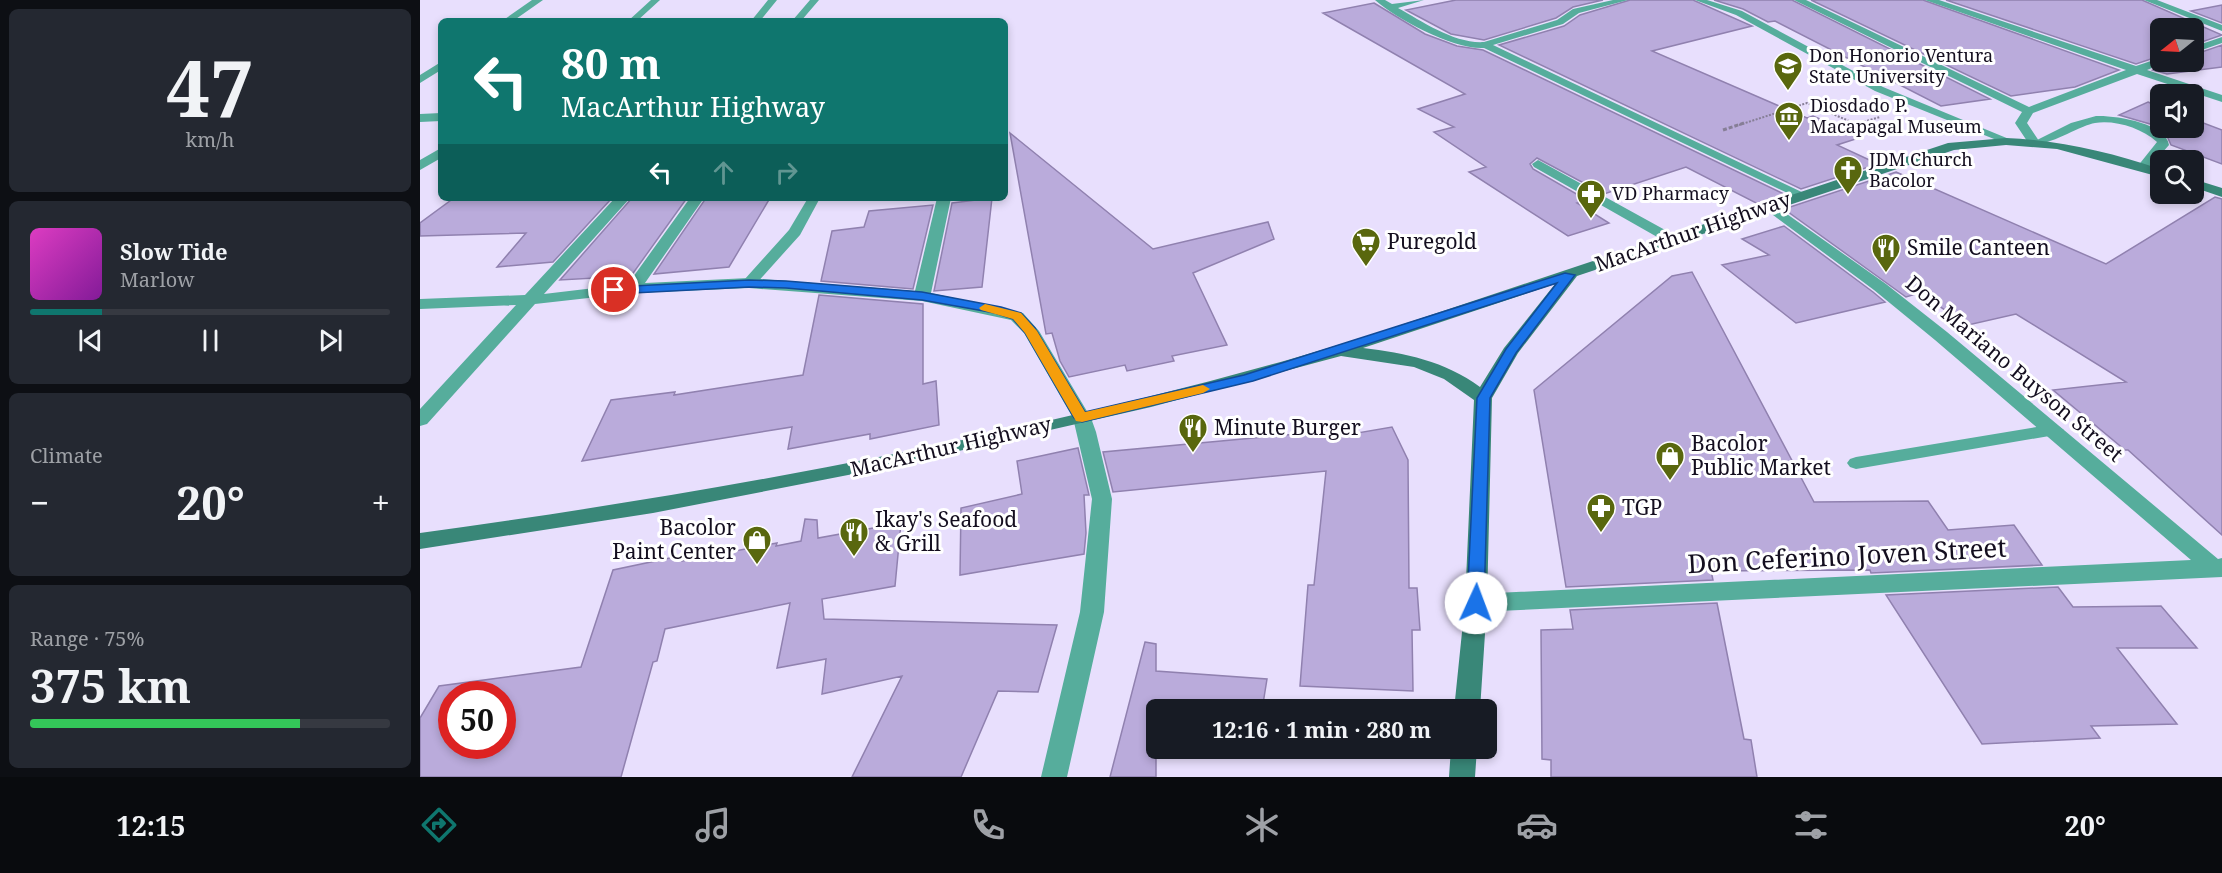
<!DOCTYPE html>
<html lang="en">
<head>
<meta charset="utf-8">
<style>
	:root { --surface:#171b24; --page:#242831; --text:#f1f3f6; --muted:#9ea1a6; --line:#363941; --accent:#0f766e }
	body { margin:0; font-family:"Noto Serif",serif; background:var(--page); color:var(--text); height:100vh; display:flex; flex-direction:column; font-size:22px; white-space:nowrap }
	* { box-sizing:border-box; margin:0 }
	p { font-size:20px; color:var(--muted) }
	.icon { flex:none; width:33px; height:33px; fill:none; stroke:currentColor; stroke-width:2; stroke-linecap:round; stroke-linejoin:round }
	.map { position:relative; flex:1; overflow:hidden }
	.sheet { display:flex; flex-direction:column; gap:9px; padding:9px; background:#0d0f14; width:420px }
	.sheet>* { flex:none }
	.hud { position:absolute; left:18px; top:18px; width:570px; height:183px; border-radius:9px; box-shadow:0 3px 9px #0003; background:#0f766e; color:#fff; overflow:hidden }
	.needle { width:39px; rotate:252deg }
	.controls { position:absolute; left:1730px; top:18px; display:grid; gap:12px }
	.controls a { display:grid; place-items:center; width:54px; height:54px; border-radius:9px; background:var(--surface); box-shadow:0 3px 9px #0003; font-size:30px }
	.speed { position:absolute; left:18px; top:681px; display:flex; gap:12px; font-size:30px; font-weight:700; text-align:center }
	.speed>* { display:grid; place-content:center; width:78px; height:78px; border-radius:50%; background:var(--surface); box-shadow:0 3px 9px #0003; line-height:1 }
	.speed .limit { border:9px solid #d22; background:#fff; color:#111 }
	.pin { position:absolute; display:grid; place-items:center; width:51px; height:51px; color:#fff; margin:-26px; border:3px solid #fff; border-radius:50%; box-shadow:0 2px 6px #0007 }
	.me { position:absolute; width:66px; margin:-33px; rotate:2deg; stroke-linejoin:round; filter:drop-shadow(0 0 4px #0008) }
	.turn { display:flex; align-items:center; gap:21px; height:126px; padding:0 24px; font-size:27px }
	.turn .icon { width:78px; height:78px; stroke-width:2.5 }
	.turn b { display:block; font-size:42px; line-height:51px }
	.lanes { display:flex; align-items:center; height:57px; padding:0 24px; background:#0003; justify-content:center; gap:30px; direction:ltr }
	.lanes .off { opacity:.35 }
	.big { font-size:45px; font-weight:700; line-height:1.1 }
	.sheet .tile { flex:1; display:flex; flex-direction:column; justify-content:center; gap:9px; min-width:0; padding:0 21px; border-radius:9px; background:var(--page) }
	.sheet .dial { align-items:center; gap:0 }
	.dial b { font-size:78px; line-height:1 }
	.song { display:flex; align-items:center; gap:18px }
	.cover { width:72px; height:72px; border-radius:9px; background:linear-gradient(135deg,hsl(310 70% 55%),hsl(290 70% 35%)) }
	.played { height:6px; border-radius:3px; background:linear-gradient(90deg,var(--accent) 20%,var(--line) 20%) }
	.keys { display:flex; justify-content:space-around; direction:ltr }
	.heat { display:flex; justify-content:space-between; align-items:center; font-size:33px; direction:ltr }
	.charge { height:9px; border-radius:4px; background:linear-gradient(90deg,#34c759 75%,var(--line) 0) }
	.trip { position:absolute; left:726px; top:699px; width:351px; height:60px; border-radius:9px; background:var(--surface); box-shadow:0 3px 9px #0003; font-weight:700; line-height:60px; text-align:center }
	.dock { display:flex; height:96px; justify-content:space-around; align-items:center; background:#090b0e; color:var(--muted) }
	.dock .icon { width:42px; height:42px }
	.dock .selected { color:var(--accent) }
	.dock b { font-size:27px; color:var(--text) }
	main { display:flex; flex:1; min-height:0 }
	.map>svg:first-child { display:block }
	.building { fill:#baabdb; stroke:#9081af; stroke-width:1.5; fill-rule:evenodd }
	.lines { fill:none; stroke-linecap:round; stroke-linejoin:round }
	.path-far1 { stroke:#867e96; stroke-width:2; stroke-dasharray:2 1.5; stroke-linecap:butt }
	.path { stroke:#867e96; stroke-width:3; stroke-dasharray:4 2; stroke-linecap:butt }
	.service { fill:#56ad9c; fill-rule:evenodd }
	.minor { fill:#56ad9c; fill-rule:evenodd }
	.secondary { fill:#398778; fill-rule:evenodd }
	.route { fill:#1a73e8; stroke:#114b97; stroke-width:1.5 }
	.slow { fill:#f59e0b }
	.labels { text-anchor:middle; stroke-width:6; stroke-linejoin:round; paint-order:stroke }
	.far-poi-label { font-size:18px; fill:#140e1f; stroke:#fff; text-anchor:start }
	.street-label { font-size:21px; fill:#140e1f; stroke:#fff }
	.poi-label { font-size:21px; fill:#140e1f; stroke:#fff; text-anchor:start }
	.near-street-label { font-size:26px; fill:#140e1f; stroke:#fff }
</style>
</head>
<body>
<main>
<section class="sheet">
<div class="tile dial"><b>47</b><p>km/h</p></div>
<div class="tile">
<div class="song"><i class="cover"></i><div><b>Slow Tide</b><p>Marlow</p></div></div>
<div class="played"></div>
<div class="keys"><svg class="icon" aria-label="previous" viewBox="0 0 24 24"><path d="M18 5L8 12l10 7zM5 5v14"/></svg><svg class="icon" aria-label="pause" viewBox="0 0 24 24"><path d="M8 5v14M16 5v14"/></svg><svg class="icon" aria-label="next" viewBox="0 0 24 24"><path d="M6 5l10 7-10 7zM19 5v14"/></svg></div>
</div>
<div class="tile"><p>Climate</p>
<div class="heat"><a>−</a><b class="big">20°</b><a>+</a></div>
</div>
<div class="tile"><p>Range · 75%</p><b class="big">375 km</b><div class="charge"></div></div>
</section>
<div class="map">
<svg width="1802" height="777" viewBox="0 0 1802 777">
	<rect width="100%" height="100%" fill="#e8dffd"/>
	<path class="building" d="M1036,0h147l-30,7 -17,11 -72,22 -33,-6 -45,-24z
		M1210,0h63l59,26 -100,25 155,67 6,-2 49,21 -25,8 41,19 -77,25 -302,-144 65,-19 16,-11z
		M1294,0h78l198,99 -49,7 -166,-85 -7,1 -25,-13z
		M1391,0h112l196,70 -44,17 -64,9z
		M1526,0h196l80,35 -29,10v-17h-33v28l-24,8z
		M954,3l51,31 32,12 26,4 303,145 -28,9 -72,-37 -82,27 -67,-36 -7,6 3,5 54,31 -10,3 32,20 -41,13 -99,-64 17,-5 -52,-35 20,-5 -36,-18 47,-15 -142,-81z
		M1802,5v18l-31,-12z
		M1802,45v22l-55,7 -14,-4 12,-5 1,-3h27v-7z
		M1728,102l12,5v21h33v-9l29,11v34l-51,-19 -4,-9 -17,-12 -31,-9z
		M590,133l143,116 115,-27 6,17 -81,34 34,72 -55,11 2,5 -47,10 -2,-6 -56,12 -9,-16 -8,-28 -6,1z
		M1476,172l210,92 109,-67 7,2v336l-94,-85h-3l-72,-60 73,-8 -110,-68 -48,11 -49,-32 -13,4 -122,-88z
		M34,198h158l-59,64 -56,5 29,-34 -106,3v-13z
		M212,198h55l-56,78 -71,4z
		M286,198h64l-41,69 -75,7z
		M572,198l-10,89 -48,4 18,-88z
		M513,205l-20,84 -92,-8 11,-50 32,-4 5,-16z
		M1364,226l89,66 12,10 -89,21 -74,-58 47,-10 -27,-16z
		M1272,272l122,230 114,-1 20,29 66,-5 28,40 -171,8 -1,-3 -159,1 2,9 -147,7 -32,-197 138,-114z
		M399,295l104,9v80l13,-3 3,44 -69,14v-5l-82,15 4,-22 -210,34 29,-61 64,-8 -1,3 129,-20z
		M972,427l16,33 1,128h8l3,42h-8l1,61 -113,-5 8,-101h6l12,-114 -213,21 -10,-40 204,-19v3l44,-7 1,5z
		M658,448l11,47h-5l2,38 -2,21 -124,21 1,-67 61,-14 -5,-33z
		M385,519l12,1 1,18 83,-15 -6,63 -73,13 2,20 233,6 -19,67 -40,-1 -37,86h-109l50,-101 -80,18 4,-35 -49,9 13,-65 -125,26 -8,32 -4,1 -32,115h-201v-59l19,-32 142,-19 32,-97 71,-15 -2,6 95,-18 -1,3 25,-5zM32,694h50v52h-50z
		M1638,587l15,20 88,-1 36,42h-80l60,76 -86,2 9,12 -118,6 -96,-149z
		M1297,603l27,136 7,1 6,37h-206v-17l-9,-1 -1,-129 32,-1 -3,-19z
		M725,642l11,2v27l111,8 -5,31h-106v67h-46z"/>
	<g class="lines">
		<path class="path-far1" d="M1319,125l68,-22 49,21 24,-7"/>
		<path class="path" d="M1434,123h5
			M1303,130l21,-7"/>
		<path class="service" d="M231,0h9l-23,21h-9z
			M348,0h9l-17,21h-9z
			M390,0h9l-18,21h-9z
			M955,0h10l7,4 32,-4 -26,8c25,14 57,36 86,34l73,-22 16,-11 40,-9h15l-49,13 -16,11 -70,21 315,150 -2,3h-8l-314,-150c-29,2 -88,-29 -109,-48z
			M1275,0h12l35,11 141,76 126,52 -10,2 -124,-50 -139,-76z
			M1676,116c18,-1 70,7 73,29l-22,25 -4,1 -6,-4 20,-25c-16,-14 -41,-22 -62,-19 -15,2 -52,27 -62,19l38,-19z
			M1118,160l138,76 2,3 -2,3h-10l-132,-75 -2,-3z
			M388,198h12l-20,37 -46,51h-10l-2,-3 2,-3 45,-50z
			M1635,424l9,6 -3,4 -205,35 -6,-2 -3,-4 3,-4 6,-2z"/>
		<path class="minor" d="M112,0h11l-30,21h-11z
			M1374,0h12l223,107 97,-37 -201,-70h14l197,66 24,-8 4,5 -17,7 75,25v7l-85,-28 -104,39 -6,10 12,18 -6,4 -4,-1 -14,-21 7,-11z
			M1724,0h13l65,25v6z
			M1802,37v6l-29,10v-6z
			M21,62v8l-21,13v-8z
			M21,113v8l-21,1v-8z
			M21,148v10l-21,12v-10z
			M195,198h15l-86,96 84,-10 62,-86h14l-59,85 104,-5 166,13 22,-93h14l-20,95 92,20 16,18 52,87 5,14 16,67 -8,113 -37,165h-26l39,-165 12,-113 -19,-81 -49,-85 -13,-13 -89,-19 -173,-13 -116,5 -98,11 -108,120 -7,2v-17l96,-104 -96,4v-10l105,-4z
			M1350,202l116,82 61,48 271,227 4,-1v19l-746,35 -8,-3 -3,-6 3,-6 8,-3 715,-34 -256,-220 -61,-50 -109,-81v-6z"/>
		<path class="secondary" d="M1586,138c54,2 103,14 154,31v8l-103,-28 -51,-4 -52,5 -377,126 -59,77 -26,45 -5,205 -7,107h-26l11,-107 9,-203 -30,-21 -30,-12 -73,-11 -190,51 -267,61 -231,45 -233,36v-16c293,-40 587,-94 871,-174 82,-23 162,-52 242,-78 138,-46 276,-92 415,-138zM1135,284l-51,64 -24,39c-35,-26 -75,-34 -117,-39z
			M1773,179l29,9v9l-29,-10z
			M1031,748h26l-2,29h-26z"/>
	</g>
	<path class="route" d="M1145,273l10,2 -59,78 -26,45 -6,205 -2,4h-12l-3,-4 10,-205 29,-49 51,-66 -304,98 -171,41 -8,-4 -49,-85 -12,-14 -18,-6 -73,-13 -136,-12 -37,-1 -135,7 -6,-4 6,-3 135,-7 37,1 136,11 79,15 20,6 14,15 50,84 159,-37z"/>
	<path class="slow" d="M565,304l36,9 16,18 48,81 118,-27 7,4 -7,4 -121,29 -6,-1 -51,-88 -12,-14 -32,-9 -2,-2z"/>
	<defs>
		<g id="university-pin" transform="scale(1.5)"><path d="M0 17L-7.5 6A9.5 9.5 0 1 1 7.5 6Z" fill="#59670e" stroke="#fff"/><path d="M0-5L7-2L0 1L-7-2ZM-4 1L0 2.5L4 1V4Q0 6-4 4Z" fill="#fff"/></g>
		<g id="museum-pin" transform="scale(1.5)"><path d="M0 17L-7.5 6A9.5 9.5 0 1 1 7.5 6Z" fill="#59670e" stroke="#fff"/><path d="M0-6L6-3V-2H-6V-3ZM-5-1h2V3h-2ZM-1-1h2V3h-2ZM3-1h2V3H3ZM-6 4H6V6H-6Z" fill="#fff"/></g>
		<g id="church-pin" transform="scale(1.5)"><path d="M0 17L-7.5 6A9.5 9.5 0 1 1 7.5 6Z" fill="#59670e" stroke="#fff"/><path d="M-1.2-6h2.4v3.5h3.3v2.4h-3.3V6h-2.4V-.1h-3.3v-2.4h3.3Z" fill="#fff"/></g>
		<g id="pharmacy-pin" transform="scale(1.5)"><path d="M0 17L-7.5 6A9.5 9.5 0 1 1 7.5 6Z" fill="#59670e" stroke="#fff"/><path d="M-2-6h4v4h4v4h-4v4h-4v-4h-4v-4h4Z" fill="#fff"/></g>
		<g id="supermarket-pin" transform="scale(1.5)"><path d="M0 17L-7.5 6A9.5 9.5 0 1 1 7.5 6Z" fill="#59670e" stroke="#fff"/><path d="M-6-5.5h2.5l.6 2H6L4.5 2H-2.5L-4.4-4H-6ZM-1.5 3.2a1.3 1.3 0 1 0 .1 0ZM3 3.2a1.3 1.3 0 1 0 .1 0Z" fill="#fff"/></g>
		<g id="restaurant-pin" transform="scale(1.5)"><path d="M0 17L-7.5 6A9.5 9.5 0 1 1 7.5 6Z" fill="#59670e" stroke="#fff"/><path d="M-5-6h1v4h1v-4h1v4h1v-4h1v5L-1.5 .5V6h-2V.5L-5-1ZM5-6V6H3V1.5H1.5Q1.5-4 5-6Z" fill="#fff"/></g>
		<g id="shop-pin" transform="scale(1.5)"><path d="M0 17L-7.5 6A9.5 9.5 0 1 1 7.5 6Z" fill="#59670e" stroke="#fff"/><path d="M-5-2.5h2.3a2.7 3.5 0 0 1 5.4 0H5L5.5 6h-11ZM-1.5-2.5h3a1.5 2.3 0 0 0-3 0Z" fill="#fff"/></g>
	</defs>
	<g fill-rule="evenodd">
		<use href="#university-pin" x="1368" y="66"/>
		<use href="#museum-pin" x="1369" y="116"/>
		<use href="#church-pin" x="1428" y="170"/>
		<use href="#pharmacy-pin" x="1171" y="194"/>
		<use href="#supermarket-pin" x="946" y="242"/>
		<use href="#restaurant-pin" x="1466" y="248"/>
		<use href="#restaurant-pin" x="773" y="428"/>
		<use href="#shop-pin" x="1250" y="456"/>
		<use href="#pharmacy-pin" x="1181" y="508"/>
		<use href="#restaurant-pin" x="434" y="532"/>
		<use href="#shop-pin" x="337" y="540"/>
	</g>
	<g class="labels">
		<g class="far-poi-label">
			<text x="1389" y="62">Don Honorio Ventura<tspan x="1389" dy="21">State University</tspan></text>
			<text x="1390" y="112">Diosdado P.<tspan x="1390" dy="21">Macapagal Museum</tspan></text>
			<text x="1449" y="166">JDM Church<tspan x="1449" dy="21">Bacolor</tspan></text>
			<text x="1192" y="200">VD Pharmacy</text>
		</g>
		<g class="street-label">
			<text transform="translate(1273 232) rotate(-19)" y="7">MacArthur Highway</text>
			<text transform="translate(1594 369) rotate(40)" y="7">Don Mariano Buyson Street</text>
			<text transform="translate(531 447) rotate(-13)" y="7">MacArthur Highway</text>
		</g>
		<g class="poi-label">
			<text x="967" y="249">Puregold</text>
			<text x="1487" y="255">Smile Canteen</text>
			<text x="794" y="435">Minute Burger</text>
			<text x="1271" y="451">Bacolor<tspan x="1271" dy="24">Public Market</tspan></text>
			<text x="1202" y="515">TGP</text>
			<text x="455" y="527">Ikay's Seafood<tspan x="455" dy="24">&amp; Grill</tspan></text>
			<text x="316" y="535" text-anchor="end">Bacolor<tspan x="316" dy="24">Paint Center</tspan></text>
		</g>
		<g class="near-street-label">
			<text transform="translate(1427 556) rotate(-3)" y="9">Don Ceferino Joven Street</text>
		</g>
	</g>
</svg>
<div class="controls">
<a><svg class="needle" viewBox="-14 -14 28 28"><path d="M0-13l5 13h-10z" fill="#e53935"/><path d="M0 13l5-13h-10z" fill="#9ea1a6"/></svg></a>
<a><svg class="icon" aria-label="sound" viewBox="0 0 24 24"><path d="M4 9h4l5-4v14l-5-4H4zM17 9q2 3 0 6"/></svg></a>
<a><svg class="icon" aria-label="search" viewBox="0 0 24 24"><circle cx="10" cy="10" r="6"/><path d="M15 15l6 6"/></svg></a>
</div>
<div class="speed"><div class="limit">50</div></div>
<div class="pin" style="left:194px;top:290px;background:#d93025"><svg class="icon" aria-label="arrive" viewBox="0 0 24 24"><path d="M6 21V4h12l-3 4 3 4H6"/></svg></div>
<svg class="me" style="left:1056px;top:603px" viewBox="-20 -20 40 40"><circle r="19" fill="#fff"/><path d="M0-13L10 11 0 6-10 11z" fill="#1a73e8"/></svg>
<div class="trip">12:16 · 1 min · 280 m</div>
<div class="hud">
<div class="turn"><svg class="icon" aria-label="left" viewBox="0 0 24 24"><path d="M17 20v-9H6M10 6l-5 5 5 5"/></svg><div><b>80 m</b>MacArthur Highway</div></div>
<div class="lanes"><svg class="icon" aria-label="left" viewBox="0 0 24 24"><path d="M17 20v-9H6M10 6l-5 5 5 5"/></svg><svg class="icon off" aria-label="ahead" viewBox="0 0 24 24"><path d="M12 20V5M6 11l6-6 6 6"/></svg><svg class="icon off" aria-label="right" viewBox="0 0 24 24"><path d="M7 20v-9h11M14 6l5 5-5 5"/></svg></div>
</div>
</div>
</main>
<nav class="dock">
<b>12:15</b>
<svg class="icon selected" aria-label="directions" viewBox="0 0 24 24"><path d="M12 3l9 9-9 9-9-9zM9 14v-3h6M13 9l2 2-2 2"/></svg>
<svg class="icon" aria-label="music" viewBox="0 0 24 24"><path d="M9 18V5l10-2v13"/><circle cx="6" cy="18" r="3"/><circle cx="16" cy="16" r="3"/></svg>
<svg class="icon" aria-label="phone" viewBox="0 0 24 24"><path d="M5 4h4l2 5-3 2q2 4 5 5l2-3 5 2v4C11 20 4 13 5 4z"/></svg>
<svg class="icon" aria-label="climate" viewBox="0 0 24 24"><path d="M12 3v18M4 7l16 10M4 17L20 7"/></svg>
<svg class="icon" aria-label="car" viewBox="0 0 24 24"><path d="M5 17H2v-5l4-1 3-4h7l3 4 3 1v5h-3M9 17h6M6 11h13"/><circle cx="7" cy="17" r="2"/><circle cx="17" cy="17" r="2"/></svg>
<svg class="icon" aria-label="filters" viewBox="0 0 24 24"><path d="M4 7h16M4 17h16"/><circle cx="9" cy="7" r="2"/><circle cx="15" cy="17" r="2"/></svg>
<b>20°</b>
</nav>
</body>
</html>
